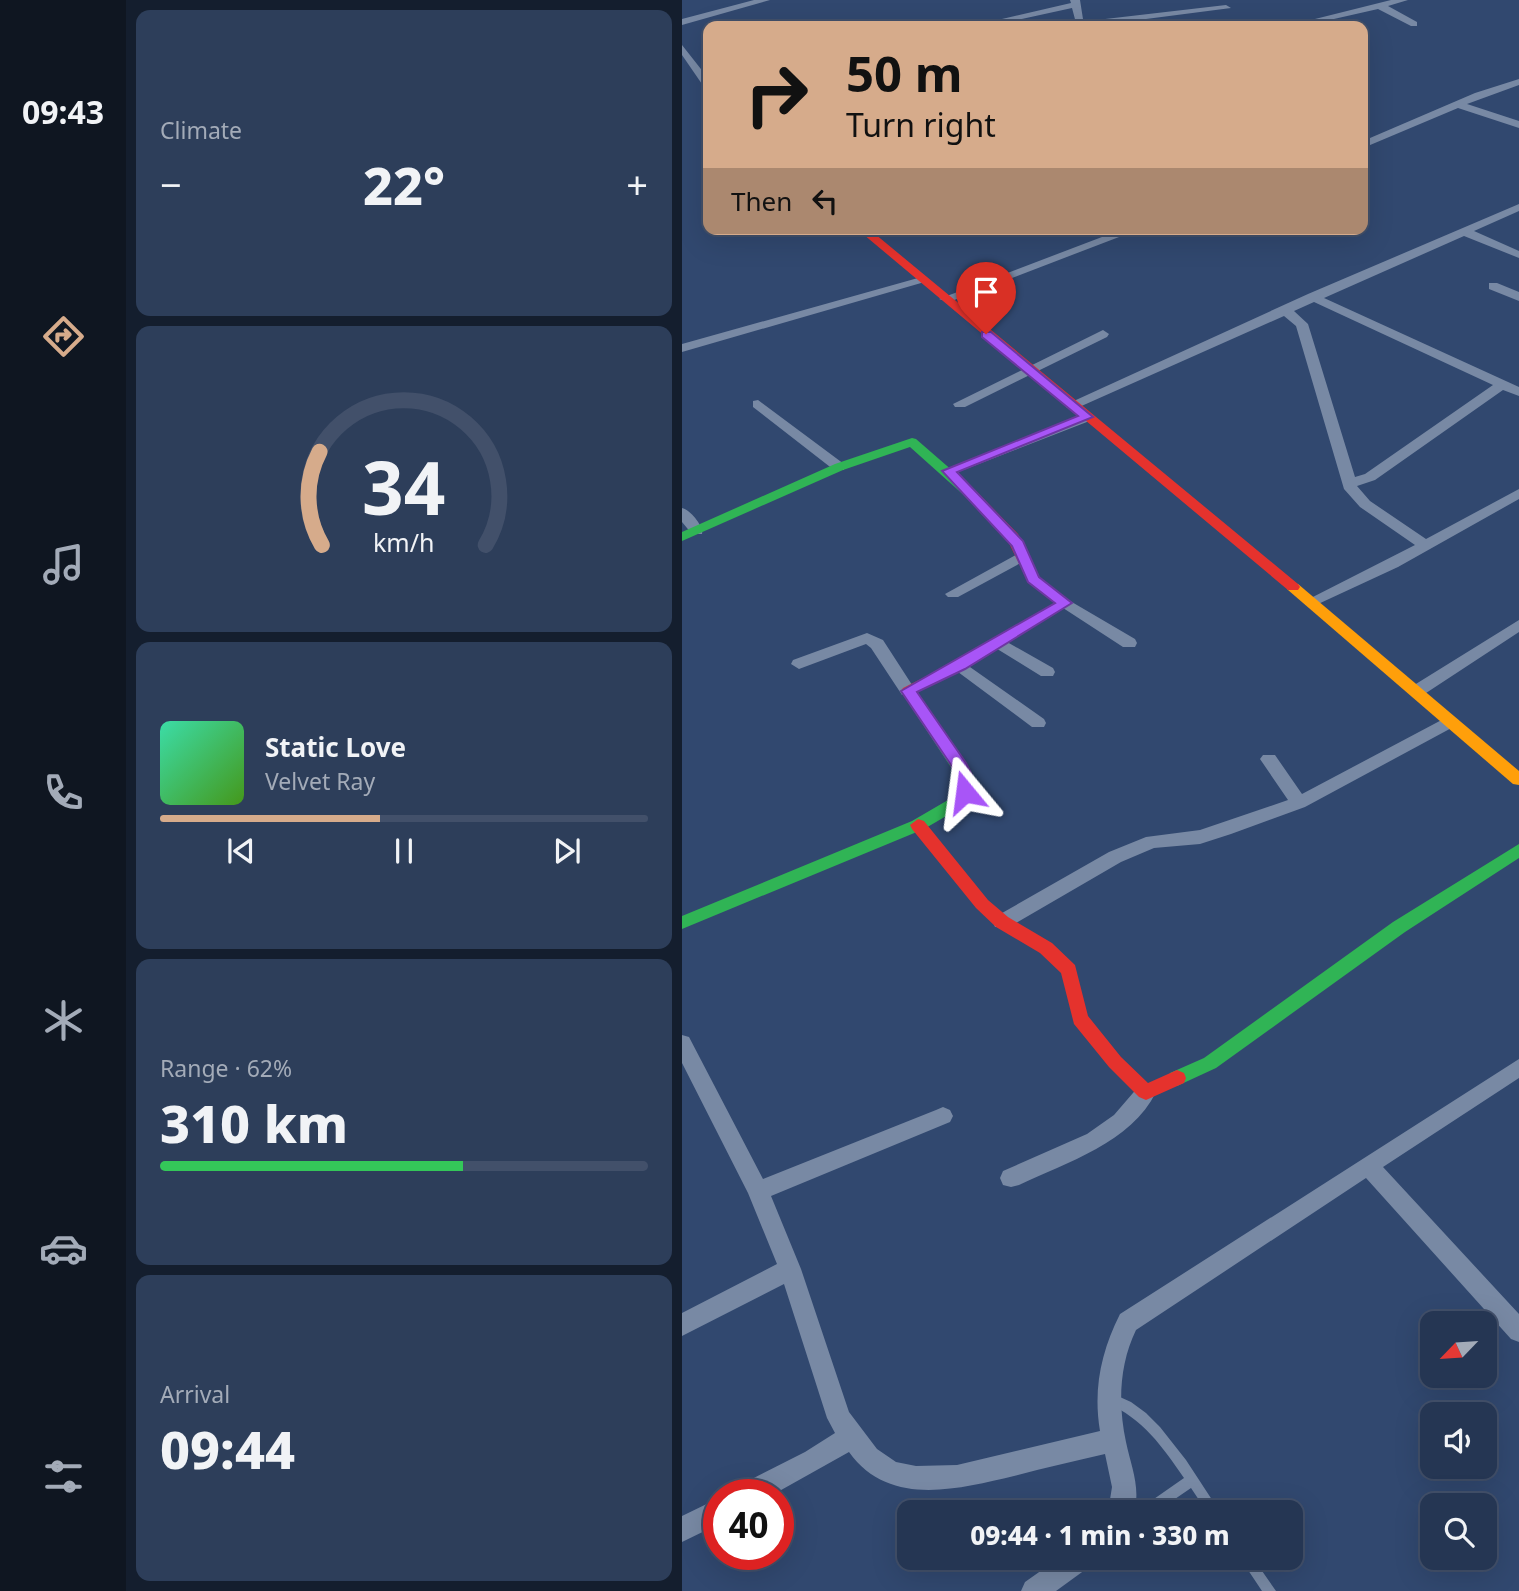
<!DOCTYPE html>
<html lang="en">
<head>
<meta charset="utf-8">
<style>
	:root { --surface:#253653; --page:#2d3e5a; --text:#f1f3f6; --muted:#a3abb8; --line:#42506a; --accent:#d6ab8b }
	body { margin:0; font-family:"Noto Sans",sans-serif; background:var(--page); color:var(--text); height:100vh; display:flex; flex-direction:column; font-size:26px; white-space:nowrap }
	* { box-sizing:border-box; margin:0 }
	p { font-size:23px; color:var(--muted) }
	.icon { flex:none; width:38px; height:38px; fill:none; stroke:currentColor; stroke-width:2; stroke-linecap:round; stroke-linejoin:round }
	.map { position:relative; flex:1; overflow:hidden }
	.drawer { display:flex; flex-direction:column; gap:10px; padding:10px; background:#141e2e; width:556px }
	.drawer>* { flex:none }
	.guide { position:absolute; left:21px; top:21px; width:665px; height:214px; border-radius:14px; box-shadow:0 7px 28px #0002,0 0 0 2px var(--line); background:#d6ab8b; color:#111; overflow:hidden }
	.needle { width:46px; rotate:245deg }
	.tools { position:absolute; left:738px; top:1311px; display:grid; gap:14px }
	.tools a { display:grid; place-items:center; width:77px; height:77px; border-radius:14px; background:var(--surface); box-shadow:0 7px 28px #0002,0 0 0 2px var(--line); font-size:35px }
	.speed { position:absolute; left:21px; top:1479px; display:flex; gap:14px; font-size:35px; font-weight:700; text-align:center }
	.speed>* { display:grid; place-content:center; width:91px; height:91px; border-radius:50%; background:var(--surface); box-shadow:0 7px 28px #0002,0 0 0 2px var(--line); line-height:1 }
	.speed .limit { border:10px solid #d22; background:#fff; color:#111 }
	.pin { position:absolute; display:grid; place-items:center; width:60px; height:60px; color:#fff; margin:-72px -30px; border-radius:50% 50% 50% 0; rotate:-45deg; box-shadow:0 0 7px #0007 }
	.pin .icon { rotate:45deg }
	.me { position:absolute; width:77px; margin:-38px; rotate:344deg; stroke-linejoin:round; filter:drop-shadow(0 0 5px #0008) }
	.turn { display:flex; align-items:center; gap:24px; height:147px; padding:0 28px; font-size:32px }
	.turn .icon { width:91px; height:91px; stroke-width:2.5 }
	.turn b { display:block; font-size:49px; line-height:60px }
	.then { display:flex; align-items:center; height:66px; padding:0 28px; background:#0003; gap:14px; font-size:26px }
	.big { font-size:52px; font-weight:800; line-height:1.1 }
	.drawer .tile { flex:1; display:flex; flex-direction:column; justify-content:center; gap:10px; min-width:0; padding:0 24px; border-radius:14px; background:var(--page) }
	.drawer .dial { align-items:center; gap:0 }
	.dial svg { height:182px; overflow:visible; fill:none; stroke:var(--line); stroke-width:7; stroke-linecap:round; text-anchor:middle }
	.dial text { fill:var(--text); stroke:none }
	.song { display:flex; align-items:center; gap:21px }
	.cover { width:84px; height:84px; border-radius:10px; background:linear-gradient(135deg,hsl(160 70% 55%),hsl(100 70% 35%)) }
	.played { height:7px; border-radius:4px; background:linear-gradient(90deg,var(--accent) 45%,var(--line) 45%) }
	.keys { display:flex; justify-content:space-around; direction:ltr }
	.heat { display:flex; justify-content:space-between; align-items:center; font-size:38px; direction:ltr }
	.charge { height:10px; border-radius:5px; background:linear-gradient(90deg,#34c759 62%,var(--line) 0) }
	.trip { position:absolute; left:215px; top:1500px; width:406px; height:70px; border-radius:14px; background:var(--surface); box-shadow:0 7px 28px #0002,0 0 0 2px var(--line); font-weight:800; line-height:70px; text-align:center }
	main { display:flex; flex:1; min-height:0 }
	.menu { display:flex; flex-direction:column; width:126px; justify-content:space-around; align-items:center; background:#0f1621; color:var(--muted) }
	.menu .icon { width:49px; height:49px }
	.menu .selected { color:var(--accent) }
	.menu b { font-size:32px; color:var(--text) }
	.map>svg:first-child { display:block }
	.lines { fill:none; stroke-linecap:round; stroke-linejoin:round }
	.lane { fill:#7889a4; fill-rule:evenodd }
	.street { fill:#7889a4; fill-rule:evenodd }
	.fast { fill:#30b455; fill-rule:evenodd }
	.slow { fill:#ff9f0a; fill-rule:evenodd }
	.jam { fill:#e5322d; fill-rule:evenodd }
	.route { fill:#a855f7; stroke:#6d37a1; stroke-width:2 }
</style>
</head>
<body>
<main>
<nav class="menu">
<b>09:43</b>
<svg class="icon selected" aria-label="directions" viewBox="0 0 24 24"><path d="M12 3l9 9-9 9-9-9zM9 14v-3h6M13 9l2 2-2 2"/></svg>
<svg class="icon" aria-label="music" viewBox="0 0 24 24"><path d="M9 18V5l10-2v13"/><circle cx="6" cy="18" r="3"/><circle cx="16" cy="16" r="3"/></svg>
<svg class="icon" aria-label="phone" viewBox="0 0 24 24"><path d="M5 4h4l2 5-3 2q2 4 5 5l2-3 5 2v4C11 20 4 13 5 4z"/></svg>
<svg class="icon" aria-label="climate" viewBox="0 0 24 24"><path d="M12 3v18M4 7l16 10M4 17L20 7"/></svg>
<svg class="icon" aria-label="car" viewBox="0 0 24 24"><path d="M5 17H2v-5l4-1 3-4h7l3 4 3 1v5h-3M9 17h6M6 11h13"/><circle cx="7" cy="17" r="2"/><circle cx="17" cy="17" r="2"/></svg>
<svg class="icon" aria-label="filters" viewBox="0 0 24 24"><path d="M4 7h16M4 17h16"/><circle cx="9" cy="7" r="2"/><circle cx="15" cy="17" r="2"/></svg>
</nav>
<section class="drawer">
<div class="tile"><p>Climate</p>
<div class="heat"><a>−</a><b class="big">22°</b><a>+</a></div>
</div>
<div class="tile dial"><svg viewBox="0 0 100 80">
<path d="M14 69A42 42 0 1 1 86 69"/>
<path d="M14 69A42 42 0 0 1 13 28" stroke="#d6ab8b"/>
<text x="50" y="56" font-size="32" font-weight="700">34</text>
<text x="50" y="72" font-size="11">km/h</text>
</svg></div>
<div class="tile">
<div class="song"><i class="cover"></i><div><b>Static Love</b><p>Velvet Ray</p></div></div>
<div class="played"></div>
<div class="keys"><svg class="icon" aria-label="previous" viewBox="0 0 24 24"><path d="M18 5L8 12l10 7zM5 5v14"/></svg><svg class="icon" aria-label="pause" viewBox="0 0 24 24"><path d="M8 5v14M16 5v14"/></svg><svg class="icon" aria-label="next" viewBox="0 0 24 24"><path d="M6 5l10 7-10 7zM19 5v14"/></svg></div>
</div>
<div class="tile"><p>Range · 62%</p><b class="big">310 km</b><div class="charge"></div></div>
<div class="tile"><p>Arrival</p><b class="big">09:44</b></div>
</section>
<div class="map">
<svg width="837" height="1591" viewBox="0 0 837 1591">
	<rect width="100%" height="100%" fill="#31486f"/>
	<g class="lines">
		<path class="lane" d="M429,1393l20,9 15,11 14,14 26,33 34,52h-13l-16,-24 -35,24h-17l2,-4 43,-30c-22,-32 -41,-59 -77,-75l-2,-4 2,-4z
			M558,1558h13l23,33h-14z"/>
		<path class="street" d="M72,0h16l-88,25v-6z
			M388,0h10l3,19 5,2 138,-16 5,3 -139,18 -16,-3 -4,-15 -83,18h-17l99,-23z
			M709,0h17l-20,6 29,16v4h-6l-33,-17 -75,17h-16z
			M0,45l26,33v10l-4,-1 -22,-32z
			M837,79v6l-52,19 52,17v7l-61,-20 -95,40v-7l112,-48z
			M837,204v7l-45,20 45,20v7l-55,-22 -140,62 195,89v9l-16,-6 -128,90 -18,6 13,15 56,38 93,-50v10l-121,68 -82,38h-10l-3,-3 112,-57 -55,-38 -16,-18 -48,-163 -12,-10 -207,92h-10l-2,-3 243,-111zM632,302l179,83 -128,89 -10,3 -47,-153 -14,-13z
			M441,229h17l-191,73 -10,-3z
			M236,278l10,3 -246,71v-8z
			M807,283h8l22,9v9l-30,-12z
			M421,330l6,4 -2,3 -142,70h-10l-2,-3z
			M76,400l86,64v6h-10l-81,-63v-6z
			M405,413l7,4 -2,3 -139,54h-10l-2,-3z
			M0,508c9,2 22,19 20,26h-10l-10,-12z
			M341,551l7,5 -2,3 -70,38h-10l-3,-3z
			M383,598l70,41 2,4 -2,4h-12l-63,-41 -3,-3 3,-3z
			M837,620v12l-96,63h-12l-2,-4 2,-4z
			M185,633l16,7 33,51 -2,4h-12l-31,-47 -5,-4 -67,25 -8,-5 2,-4z
			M318,638l53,30 2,4 -2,4h-12l-47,-29 -2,-4 2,-4z
			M278,660l84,59 2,4 -2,4h-12l-78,-58 -2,-4z
			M769,715l8,6 -2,4 -152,82 -74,27 -31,10 -46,4 -33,14 -112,65h-14l-2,-5 2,-5 114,-65 37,-15 54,-7 88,-30 -28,-41 3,-4h12l27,39z
			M0,1035l7,2 74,142 173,-69 7,-3 7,3 3,6 -3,6 -179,74 30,73 48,143 28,37 19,13 20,4 41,-1 143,-34c-7,-42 1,-79 20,-117l399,-255v19l-136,89 136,147v28l-8,-3 -145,-161 -230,152c-17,35 -18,75 -10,112 5,24 15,46 8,70h-26l4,-25 -7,-33c-31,7 -61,14 -91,22 -56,13 -125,32 -165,-24l-75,42h-37l3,-9 65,-33 30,-19 -8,-15 -43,-134 -102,52v-23l95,-49 -29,-71 -66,-130z
			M464,1083l7,3 3,6c-25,51 -89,70 -137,93l-8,2 -8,-2 -3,-7 3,-7 84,-37 27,-19 25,-29z
			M37,1498v26l-37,18v-26z
			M377,1558h34l-4,9 -33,24h-35l4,-9z"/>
		<path class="fast" d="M230,438l4,1 61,53v6h-10l-57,-51 -67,23 -161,71v-9l153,-68z
			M227,688l5,2 58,85 1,17 -13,16 -36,21 -242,100v-13l230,-95 36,-21 9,-9 -1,-16 -54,-82z
			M837,844v14l-114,74 -189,136 -39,18 -7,-3 -2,-5 2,-5 34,-15 189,-136z"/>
		<path class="slow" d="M611,583l5,1 221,187v14l-6,-1 -225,-194 -2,-3 2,-3z"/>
		<path class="jam" d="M175,229h12l429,355 2,3 -2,3h-10z
			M290,491l5,1 41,42 21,43 33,26 -107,65 -49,25 -2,3h-10l-3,-5 2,-3 52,-26 100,-59 -27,-21 -21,-43 -41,-44z
			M236,819l6,2 64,79 20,17 44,26 23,22 13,51 33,41 27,26 29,-13 7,3 2,5 -2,5 -38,17 -7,-3 -30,-30 -35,-43 -13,-51 -21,-20 -44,-26 -20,-19 -64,-79 -2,-4z"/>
	</g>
	<path class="route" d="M300,332h9l102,85 -136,55 66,69 16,36 33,26 -107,66 -48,23 49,71 6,12 1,17 -8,5 -8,-5 -1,-17 -5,-10 -50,-74 154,-88 -27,-21 -16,-36 -70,-75 136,-55 -96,-79z"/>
</svg>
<div class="tools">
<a><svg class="needle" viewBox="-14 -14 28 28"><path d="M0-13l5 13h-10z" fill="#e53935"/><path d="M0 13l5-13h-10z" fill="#a3abb8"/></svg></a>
<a><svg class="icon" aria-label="sound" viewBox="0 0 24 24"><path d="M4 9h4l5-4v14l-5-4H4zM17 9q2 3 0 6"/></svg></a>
<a><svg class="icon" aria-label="search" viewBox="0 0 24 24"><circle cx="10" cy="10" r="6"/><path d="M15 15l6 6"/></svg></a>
</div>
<div class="speed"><div class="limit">40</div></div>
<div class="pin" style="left:304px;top:334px;background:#d93025"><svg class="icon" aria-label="arrive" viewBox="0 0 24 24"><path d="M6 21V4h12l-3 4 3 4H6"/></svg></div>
<svg class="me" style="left:283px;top:792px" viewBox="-20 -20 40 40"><path d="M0-17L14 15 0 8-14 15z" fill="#a855f7" stroke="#fff" stroke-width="4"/></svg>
<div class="trip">09:44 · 1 min · 330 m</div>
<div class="guide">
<div class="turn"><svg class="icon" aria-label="right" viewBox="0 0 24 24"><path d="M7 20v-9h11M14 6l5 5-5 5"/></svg><div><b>50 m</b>Turn right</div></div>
<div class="then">Then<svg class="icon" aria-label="left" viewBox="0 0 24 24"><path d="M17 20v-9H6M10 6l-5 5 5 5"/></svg></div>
</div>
</div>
</main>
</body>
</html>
